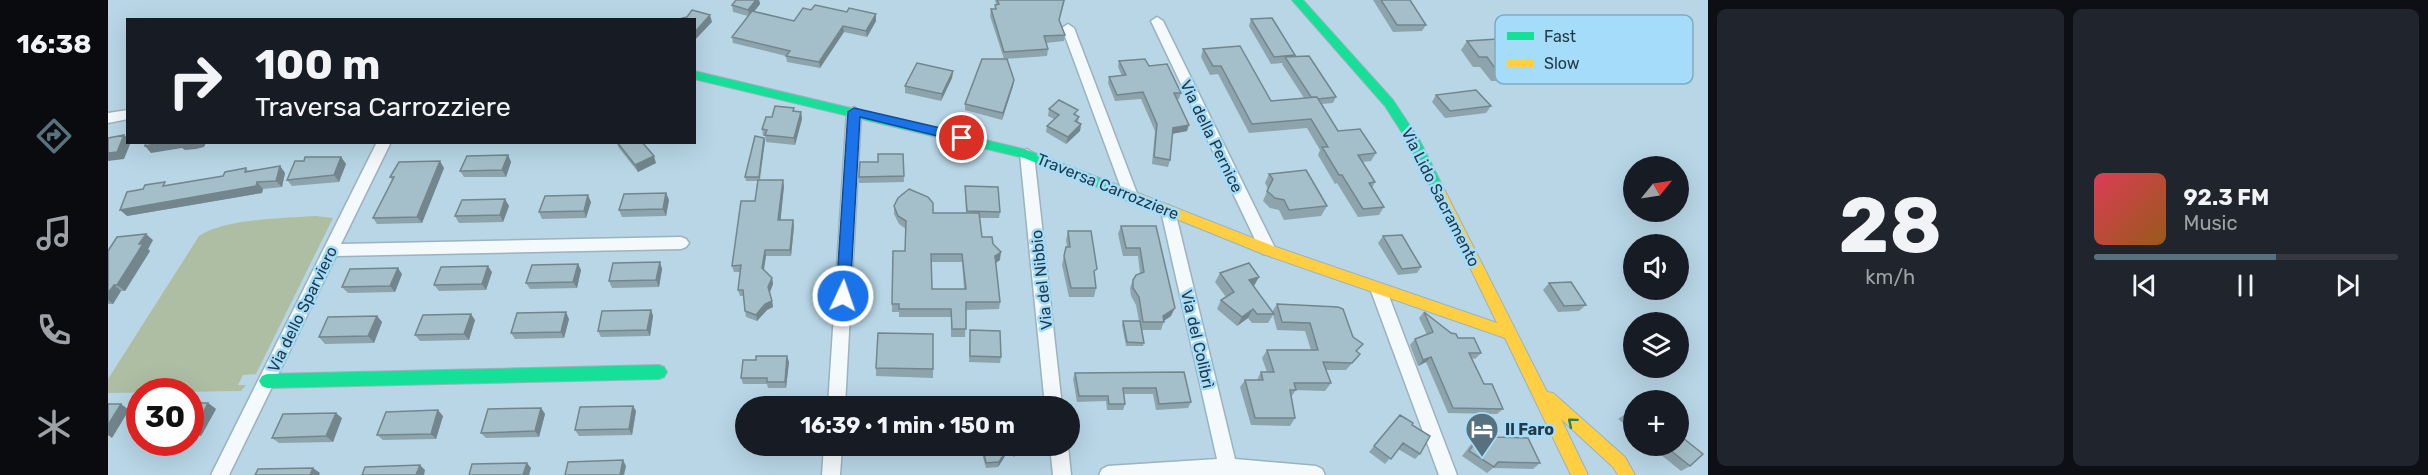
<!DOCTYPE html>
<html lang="en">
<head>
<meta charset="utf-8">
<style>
	:root { --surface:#171b24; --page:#20242c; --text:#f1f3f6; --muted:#9ea1a6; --line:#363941; --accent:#57717e }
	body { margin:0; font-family:Rubik,sans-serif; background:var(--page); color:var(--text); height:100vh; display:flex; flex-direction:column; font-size:22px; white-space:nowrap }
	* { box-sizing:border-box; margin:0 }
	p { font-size:20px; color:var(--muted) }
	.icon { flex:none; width:33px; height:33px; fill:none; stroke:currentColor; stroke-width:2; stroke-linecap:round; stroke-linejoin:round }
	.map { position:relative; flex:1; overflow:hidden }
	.sheet { display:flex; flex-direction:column; gap:9px; padding:9px; background:#0d0f14; width:720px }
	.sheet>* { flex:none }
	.hud { position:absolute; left:18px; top:18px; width:570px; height:126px; border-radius:0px; box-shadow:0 6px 24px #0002; background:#171b24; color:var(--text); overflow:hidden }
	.needle { width:39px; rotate:60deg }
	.controls { position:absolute; left:1515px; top:156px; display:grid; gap:12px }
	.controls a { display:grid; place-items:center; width:66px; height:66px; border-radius:50%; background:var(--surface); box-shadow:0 6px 24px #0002; font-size:30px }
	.speed { position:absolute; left:18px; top:378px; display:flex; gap:12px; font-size:30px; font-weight:700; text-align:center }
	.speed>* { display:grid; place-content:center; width:78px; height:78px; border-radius:50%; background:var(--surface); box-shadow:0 6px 24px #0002; line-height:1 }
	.speed .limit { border:9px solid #d22; background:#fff; color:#111 }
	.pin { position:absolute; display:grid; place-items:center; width:51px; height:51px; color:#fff; margin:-26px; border:3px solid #fff; border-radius:50%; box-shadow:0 2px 6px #0007 }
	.me { position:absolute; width:66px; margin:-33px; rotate:3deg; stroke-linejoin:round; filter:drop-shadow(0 0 4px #0008) }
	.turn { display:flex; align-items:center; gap:21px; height:126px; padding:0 30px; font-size:27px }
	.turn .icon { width:78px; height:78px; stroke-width:2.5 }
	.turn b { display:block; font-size:42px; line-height:51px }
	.sheet .tile { flex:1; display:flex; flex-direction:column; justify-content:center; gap:9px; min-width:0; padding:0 21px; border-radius:9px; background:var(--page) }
	.sheet .dial { align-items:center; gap:0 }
	.dial b { font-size:78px; line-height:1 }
	.song { display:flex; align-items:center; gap:18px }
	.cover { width:72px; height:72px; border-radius:9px; background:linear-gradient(135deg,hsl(350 70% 55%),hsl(30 70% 35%)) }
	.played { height:6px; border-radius:3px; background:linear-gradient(90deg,var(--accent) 60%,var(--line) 60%) }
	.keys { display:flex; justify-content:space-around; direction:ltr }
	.sheet .tiles { flex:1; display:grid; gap:9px; grid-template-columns:repeat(2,1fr) }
	.trip { position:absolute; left:627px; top:396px; width:345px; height:60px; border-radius:30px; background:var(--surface); box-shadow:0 6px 24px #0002; font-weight:700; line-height:60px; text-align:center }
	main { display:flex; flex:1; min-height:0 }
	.menu { display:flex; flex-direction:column; width:108px; justify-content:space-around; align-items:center; background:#090b0e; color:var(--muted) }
	.menu .icon { width:42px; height:42px }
	.menu .on { color:var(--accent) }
	.menu b { font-size:27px; color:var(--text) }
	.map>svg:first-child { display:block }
	.green { fill:#aebea3 }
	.water { fill:#59a3c4 }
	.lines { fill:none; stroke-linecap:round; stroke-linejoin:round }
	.street-casing { stroke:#9bb2bf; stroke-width:3 }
	.fast-casing { stroke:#9bb2bf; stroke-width:2 }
	.slow-casing { stroke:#9bb2bf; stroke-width:2 }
	.street { fill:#f4f9fb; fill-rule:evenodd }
	.fast { fill:#16e098; fill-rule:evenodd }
	.slow { fill:#ffcf43; fill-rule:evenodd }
	.wall { fill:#8da4ad; fill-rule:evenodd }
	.shaded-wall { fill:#73868d }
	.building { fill:#a4bfc9; stroke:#73868d; stroke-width:1.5; fill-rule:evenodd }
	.oneway { stroke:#1d856b }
	.route { fill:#1a73e8; stroke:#114b97; stroke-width:1.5 }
	.labels { text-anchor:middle; stroke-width:5; stroke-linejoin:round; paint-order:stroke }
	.street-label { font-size:16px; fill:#233a46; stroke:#a4dcfa }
	.poi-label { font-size:16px; font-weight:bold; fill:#233a46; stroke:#a4dcfa; text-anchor:start }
	.key { fill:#a4dcfa; stroke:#7dabc4; stroke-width:1.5 }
	.key-label { font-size:16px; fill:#233a46 }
</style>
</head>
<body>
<main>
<nav class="menu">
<b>16:38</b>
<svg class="icon on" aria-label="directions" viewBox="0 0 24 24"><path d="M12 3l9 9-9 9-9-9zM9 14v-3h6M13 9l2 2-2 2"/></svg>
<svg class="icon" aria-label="music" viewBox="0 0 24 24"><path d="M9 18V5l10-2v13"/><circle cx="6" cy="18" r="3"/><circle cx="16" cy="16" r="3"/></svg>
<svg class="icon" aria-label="phone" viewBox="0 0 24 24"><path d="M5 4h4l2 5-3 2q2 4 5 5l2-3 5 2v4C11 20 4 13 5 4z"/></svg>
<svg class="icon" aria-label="climate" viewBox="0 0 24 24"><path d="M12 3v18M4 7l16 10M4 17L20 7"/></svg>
</nav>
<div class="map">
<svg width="1600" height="475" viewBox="0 0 1600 475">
	<rect width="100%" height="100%" fill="#b8d6e6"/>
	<path class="green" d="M208,216l17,2 -77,156 -13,1 -5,10h8l-5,6 -133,2v-14l91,-143c24,-17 87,-18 117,-20z"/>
	<path class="water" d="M885,396v10h-33l-1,-9z"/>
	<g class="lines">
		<g class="street-casing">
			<path id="street" d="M1049,17l6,4 113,229 -3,4h-10l-3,-4 -109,-229z
				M960,24l6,4 64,168 -2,4h-10l-2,-4 -62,-168z
				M746,107l7,5 -16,294h-17l19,-294z
				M20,110v9l-20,4v-10z
				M269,142h14l-50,102 340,-7 5,2 3,4 -3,4 -5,2 -345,7 -107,219h-18z
				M919,149l7,5 28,252h-17l-25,-252z
				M1060,205l7,6 60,248 81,7 6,3 3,6h-226l3,-6 6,-3 109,-7 -56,-248z
				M1271,285l6,1 2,5 70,184h-18l-68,-184 2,-5z
				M716,446h18l-2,29h-18z
				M942,446h18l3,29h-18z"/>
		</g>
		<g class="fast-casing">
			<path id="fast" d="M1184,0h11l90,100 27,41 23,46 -1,3h-10l-24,-48 -23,-36z
				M586,71l333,79 93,36 1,3 -6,5 -91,-36 -330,-79z
				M551,365l5,2 3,5 -3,5 -5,2 -392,9 -5,-2 -3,-5 3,-5 5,-2z"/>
		</g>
		<g class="slow-casing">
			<path id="slow" d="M1329,182l6,5 104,205 6,1 72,64 10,18h-17l-5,-8 -52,-48 27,56h-17l-66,-137 -242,-84 -153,-62 -1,-3 6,-5 5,2 153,60 224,77 -66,-136z"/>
		</g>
		<use href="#street" class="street"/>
		<use href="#fast" class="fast"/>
		<use href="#slow" class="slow"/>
	</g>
	<path class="wall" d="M628,0h23l1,4 -7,8 41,9 17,-11 65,4v7l-9,16 -23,-5 -24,36 -33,-6 -1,-6 -53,-13 -1,-6 16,-21 -15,-4 -1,-7z
		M887,0h70l-6,21 6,14 -1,6 -18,2 2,6 -1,7 -43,3 -14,-43 1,-7h4v-4l1,-1z
		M1265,0h37l16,25 -4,6 -29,1z
		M1143,19l44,36v2l41,40 -3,6 -12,1 17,27 38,22 -5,8 -9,1 13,20 -3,6 12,19 -5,8 -21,2 -21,-34 -2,1 -17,-29 2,-5 -13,-22 -58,5 -31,-59 -8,1 -9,-18 2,-8 68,52 33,-3 -22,-34 1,-1 -12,1 -22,-38z
		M1359,41l36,6 25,23 -6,10 -31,1 -11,-14h-7l-12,-17z
		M1011,61l30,5 32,27 -2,6h-2l10,32 -15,3 -2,26 -2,7 -16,-3 3,-33 -14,-32 -26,2 -7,-18 1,-6 13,-1 -4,-9z
		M845,71l-1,7 -11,23 -36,-8v-7z
		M906,80l-1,6 -11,34 -37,-10v-6z
		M1328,95l55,11 -5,7 -41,5 -13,-16z
		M941,109l30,8 -1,5 3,2 -1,7 -14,13 -20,-12 1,-6 7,-7 -6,-3z
		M687,112h6l1,7 -7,26 -29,-3 -1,-6h-2l-1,-7 10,-12z
		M656,138l1,3 -5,39 24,6 -4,34 14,6 -3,30h-25l-2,14 8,8 1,6 -3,9 3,14 -6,3 -10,11 -11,-4 -3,-21h-3l-2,-6 3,-18h-7l-2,-6 23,-65 3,-20h-12l-1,-4z
		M508,142l40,21 -18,9 -19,-24z
		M795,154l1,28 -45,1v-6l19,-15z
		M400,155l3,7 -5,15h-42l-4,-6z
		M233,157l5,7 -7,18 -47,4 -5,-6z
		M172,166l5,7 -3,14 -19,2 -1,4 -135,23 41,-31 55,-9 23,-8 2,3z
		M336,168l-22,55 -45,1 -4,-6 19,-38 -2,-3z
		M1161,174l58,32 -6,10 -37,4 -5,-10 -9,-2 -7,-7 5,-12 -3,-6z
		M857,186l35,26 -1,6h-19l2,19 11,7 7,16 -4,3 4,39 -1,7 -33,1 -1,27h-14v-20h-52v-5h-7v-8l13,-53 1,-22 -7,-5 -5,-10v-8l39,7h33zM823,262h31l2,27h-32z
		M558,193l3,7 -3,16 -44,1 -3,-7z
		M483,202l-5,16 -44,1 -3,-7z
		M401,206l-6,16 -44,1 -4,-7z
		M1013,226h35l15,90 -7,5 -3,9h-19l2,13 -1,3h-17l-4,-21 1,-4h16l-3,-16 -5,-9 -1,-8 3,-8 7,-7 -2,-17h-15l-5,-22z
		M960,231l27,46 1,11 -2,9h-25l-7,-32 4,-18h1l-1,-7z
		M1275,236l38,31 -4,6 -19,2 -20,-32z
		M45,240l-5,9 2,2 -25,40h-4l-8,13h-5v-53z
		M552,262l2,7 -3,18 -47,1 -3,-7z
		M470,264l3,6 -4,18 -47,1 -4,-6z
		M384,272l-6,18 -47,1 -5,-6z
		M1112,273l34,13 18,26 5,-8 83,50 -14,16h-20l5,13 -6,8 -29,-1 -5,7 4,21 -5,8 -39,-1 -11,-38 5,-7h12l4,-8h6l-5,-14 5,-8h44l-6,-19 -28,-1 -4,-15 -5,8h-16l-4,-5 -11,8 -20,-17 4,-9 5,-3 -11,-15z
		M294,274l-7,18 -47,1 -6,-6z
		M1441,283l37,22 -7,6 -21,1 -15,-22z
		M543,310l2,6 -3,20 -49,1 -3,-6z
		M1316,312l27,21 30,20 -6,6 -3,-1 12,26 19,25 -6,5 -49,-1 -22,-51 -8,4 -8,-21 5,-6 12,-4 -8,-17z
		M269,316l5,6 -8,21 -49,1 -6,-7z
		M461,319l-5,19 -49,1 -4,-6z
		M367,320l-6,20 -49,1 -5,-6z
		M862,330l31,27 -1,6 -31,-1z
		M825,334v44l-57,-2v-8z
		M681,362l-3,26h-18l-1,-4h-24l-2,-6z
		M1076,372l7,30 -3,6 -32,2 -3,-16h-29l1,10 -2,6h-16l-1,-9 -29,1 -4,-23 2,-6z
		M82,403h18l8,6 -15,27 -11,1z
		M525,406l3,5 -4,24 -53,1 -4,-6z
		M433,408l4,6 -6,23 -53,1 -5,-5z
		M1526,408v24l-16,-13z
		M335,416l-7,23 -53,1 -6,-5z
		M234,418l-9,24 -54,1 -7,-5z
		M1287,421l17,4 8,29 -5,5 -17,-10 -13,15 -16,-12z
		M1377,429l11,8 44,26 -7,6 -40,-1 -6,5 -25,-17 17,-22z
		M769,446h37l-15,7 -22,1z
		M861,446h52l-7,11 -7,-4 -9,14 -12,1 -5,-18 -8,2z
		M1542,446h28l12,20 -9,5z"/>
	<path class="shaded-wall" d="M648,0h3l1,4 -10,13 -2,-7z
		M768,14v7l-9,16 -1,-6z
		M602,15l2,7 -18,19v-8z
		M735,26l1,6 -24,36 -1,-6z
		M845,71l-1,7 -11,23 1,-7z
		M906,80l-1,6 -11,34 1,-7z
		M693,112l1,7 -7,26 -1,-7z
		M973,124l-1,7 -14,13 2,-7z
		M1081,125l-2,6 -16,3 2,-6z
		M16,135l4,3v4h3l-7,17 -16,2v-8z
		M656,138l1,3 -6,40v-4z
		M58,142h44l-4,1 -2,4 -8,2 -11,1 -3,-2 -31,5 -6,-7z
		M400,155l3,7 -5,15 -4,-7z
		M546,156l2,7 -18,9 -3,-7z
		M233,157l5,7 -7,18 -5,-7z
		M332,161l4,7 -22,55 -5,-6z
		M172,166l5,7 -3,14 -6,-6z
		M675,180l1,6 -4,40 -2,-6z
		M149,182l6,7 -1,4 -135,23 -7,-6z
		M558,193l3,7 -3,16 -3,-7z
		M480,195l3,7 -5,16 -2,-7z
		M397,199l4,7 -6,16 -3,-7z
		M685,220l1,6 -3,30 -1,-6z
		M38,234l7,6 -5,9 2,2 -25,40 -8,-6 22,-41z
		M657,250l1,6 -3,18 -1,-6z
		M893,252l-1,8 -6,4 1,-8z
		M552,262l2,7 -3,18 -3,-7z
		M470,264l3,6 -4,18 -4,-6z
		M380,266l4,6 -6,18 -4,-6z
		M290,268l4,6 -7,18 -5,-6z
		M1151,277l-5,9 -9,3 4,-9z
		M664,278l1,6 -4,9 -1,-6z
		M6,285l7,6 -8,13 -5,-4v-7z
		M664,301l1,6 -6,3 -10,11 -1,-6 9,-11z
		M1067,308l-4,8 -9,6 1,-6z
		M1145,309l-5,9 -11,8 5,-9z
		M543,310l2,6 -3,20 -3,-6z
		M458,312l3,7 -5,19 -3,-6z
		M363,314l4,6 -6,20 -5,-6z
		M269,316l5,6 -8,21 -6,-7z
		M679,356l2,6 -3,26 -1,-6z
		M1323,357l-5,5 -8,4 5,-6z
		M100,403l8,6 -15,27 -7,-5z
		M13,404l8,6 -17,28 -4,-3v-10z
		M525,406l3,5 -4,24 -3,-6z
		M433,408l4,6 -6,23 -4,-6z
		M330,410l5,6 -7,23 -5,-5z
		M228,413l6,5 -9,24 -7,-6z
		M796,446h10l-15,7v-5z
		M911,446h2l-7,11 1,-6z
		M900,448l-1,5 -9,14 1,-5z
		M515,460l3,6 -2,9h-4z
		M419,463l4,5 -2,7h-6z
		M312,465l5,5 -1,5h-8z
		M205,468l7,5 -1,2h-9z"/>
	<path class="building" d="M628,0h20l-8,10 -16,-5z
		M889,0h67l-5,20 6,15 -21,1 4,13 -44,3 -13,-43h5l-1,-4 4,-1z
		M1273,0h29l16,25h-29z
		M707,5l32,7 2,-4 27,6 -10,17 -23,-5 -24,36 -33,-6 4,-5 -58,-14 20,-26 42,10 9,-13 8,2z
		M584,10l18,5 -16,18v-13h-12v-2l5,-1z
		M1164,18l23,37 -21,2 -23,-38z
		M1389,39l6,8 7,-1 18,24 -31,1 -10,-14h-8l-12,-16z
		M1132,46l31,55 46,-4 21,34 22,-2 16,24 -18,2 17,27 -6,1 15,24 -21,2 -21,-34h-3l-17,-28h6l-17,-28 -59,5 -31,-58h-8l-10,-17z
		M1201,56l27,41 -18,2 -1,-2h-6l-26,-40z
		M874,59h25l7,21 -11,33 -38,-9z
		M1037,59l4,7 18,-2 14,29h-7l15,32 -16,3 -3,32 -16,-3 3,-33 -14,-32 -26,3 -8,-18 17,-2 -7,-14z
		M809,63l36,8 -11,23 -37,-8z
		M1368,90l15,16 -41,5 -14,-16z
		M951,100l19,10 -4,4 5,3 -4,4 6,3 -13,13 -21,-11 12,-11 -10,-6z
		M667,106l19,2 -1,3 8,1 -7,26 -29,-3 2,-5 -5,-1 4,-12h6z
		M16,135l-7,17 -9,1v-15z
		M647,136l9,2 -5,39h-14z
		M38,142h20l-21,4z
		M509,142h25l12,14 -19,9z
		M770,154h25l1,22 -45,1 1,-15h18z
		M400,155l-6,15 -42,1 7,-15z
		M197,157h36l-7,18 -47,5 8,-19h9z
		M332,161l-23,56 -44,1 21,-41h-4l9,-15z
		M172,166l-4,15 -19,1 -1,4 -136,24 7,-18 16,-3 2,-4 20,-3 -2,4 60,-10 2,-4 21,-4 -1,4z
		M1198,170l21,36 -38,4 -5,-10 -9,-2 -8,-7 6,-12 -4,-5z
		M650,180h25l-5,40h15l-3,30h-25l-3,18 10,10 -4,9 4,14 -7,3 -9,11 -11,-4 -2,-21h-5l3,-25 -9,1 9,-65h14z
		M857,186l33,1 2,25 -33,-1z
		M801,189l19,8 5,6v10h46l3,24h10l1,7 8,8 -6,4 5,46h-34v27h-14l-1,-20h-52v-5h-7l1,-53h12l1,-30 -8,-5 -4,-10 4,-8zM823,254h31l4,35h-34z
		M558,193l-3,16 -44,1 5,-16z
		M480,195l-4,16 -45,1 6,-16z
		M397,199l-5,16 -45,1 7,-16z
		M1013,226h35l19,82 -12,8 1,6h-21l-4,-25 -6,-9v-8l3,-5 8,-3 -4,-24h-14z
		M960,231h23l6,38 -3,2 2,17h-25l-7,-32 2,-9h4z
		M38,234l-7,10h4l-26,41h-3l-6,8v-42l9,-14z
		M1294,235l19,32 -19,2 -19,-33z
		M552,262l-4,18 -47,1 4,-18z
		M1141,263l10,14 -10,3 25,34h-17l-4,-5 -11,8 -21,-17 13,-8 -14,-19z
		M470,264l-5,18 -47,1 6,-18z
		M380,266l-6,18 -48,1 7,-18z
		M290,268l-8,18 -48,1 8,-18z
		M1463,282l15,23 -22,1 -15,-23z
		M1169,304l61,3 5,2 10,28 10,7 -7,7 4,3 -8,9 -29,-1 8,21h-37l2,7h-6l5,28h-40l-10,-38h18l-2,-8h13l-7,-22h51l-8,-27 -28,-1z
		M543,310l-4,20 -49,1 4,-20z
		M458,312l-5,20 -50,1 6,-20z
		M1316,312l27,21 5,1 2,4h16l7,15h-12l15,31h8l11,25 -50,-1 -22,-51 -8,3 -8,-21 18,-7z
		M363,314l-7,20 -49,1 8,-20z
		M269,316l-9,20 -49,1 9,-20z
		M1015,321h17l4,22 -17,-1z
		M862,330l30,1 1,26 -31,-1z
		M770,333l55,1v35l-57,-1z
		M648,356h31l-2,26h-18v-4h-26l2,-18h13z
		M1076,372l7,30 -32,2 -3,-16h-33l2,16h-16l-1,-8h-29l-4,-23z
		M82,403h18l-14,28h-4z
		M0,404h13l-13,21z
		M525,406l-4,23 -54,1 5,-23z
		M433,408l-6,23 -54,2 7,-24z
		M1526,408v12l-8,-6z
		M330,410l-7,24 -54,1 9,-23z
		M228,413l-10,23 -54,2 11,-24z
		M1292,415l13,8 -1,2 18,11 -10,18 -17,-11 -12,16 -17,-13z
		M1377,429l11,8 32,1 12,25 -42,-1 -4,5 -25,-16z
		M1570,434l25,20 -13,12 -25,-20h13z
		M769,446h27l-5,2h-22z
		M874,446h37l-4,5 -7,-3 -9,14 -13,1z
		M515,460l-3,15h-55l3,-13z
		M419,463l-4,12h-54l3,-11z
		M312,465l-4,10h-54l3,-8z
		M205,468l-3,7h-55l3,-6z"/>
	<defs><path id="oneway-chevron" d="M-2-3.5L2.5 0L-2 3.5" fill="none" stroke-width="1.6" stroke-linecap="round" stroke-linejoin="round" transform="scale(1.5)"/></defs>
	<use class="oneway" href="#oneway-chevron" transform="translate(1464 422) rotate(-140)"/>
	<path class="route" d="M746,108l108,25 7,5 -7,4 -102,-25 -10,179 -7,6 -7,-6 12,-184z"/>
	<defs>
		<g id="hotel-pin" transform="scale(1.725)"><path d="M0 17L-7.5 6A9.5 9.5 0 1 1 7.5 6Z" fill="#57717e" stroke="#a4dcfa"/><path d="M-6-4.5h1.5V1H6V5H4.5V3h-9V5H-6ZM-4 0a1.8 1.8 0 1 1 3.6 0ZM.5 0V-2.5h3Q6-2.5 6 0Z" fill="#fff"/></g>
	</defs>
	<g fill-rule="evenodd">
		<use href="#hotel-pin" x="1374" y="429"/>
	</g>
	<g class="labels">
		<g class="street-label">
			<text transform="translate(1104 136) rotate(64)" y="6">Via della Pernice</text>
			<text transform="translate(1000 186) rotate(22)" y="6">Traversa Carrozziere</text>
			<text transform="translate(1333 197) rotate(63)" y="6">Via Lido Sacramento</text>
			<text transform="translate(933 280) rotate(-96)" y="6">Via del Nibbio</text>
			<text transform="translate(194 309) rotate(-64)" y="6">Via dello Sparviero</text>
			<text transform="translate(1090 339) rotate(77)" y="6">Via del Colibrì</text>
		</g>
		<g class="poi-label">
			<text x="1397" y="435">Il Faro</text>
		</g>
	</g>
	<rect x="1387" y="15" width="198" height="69" rx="9" class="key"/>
	<rect x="1399" y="32" width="27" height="8" fill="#16e098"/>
	<rect x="1399" y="59" width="27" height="8" fill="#ffcf43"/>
	<g class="key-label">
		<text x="1436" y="42">Fast</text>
		<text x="1436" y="69">Slow</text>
	</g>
</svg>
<div class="controls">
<a><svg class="needle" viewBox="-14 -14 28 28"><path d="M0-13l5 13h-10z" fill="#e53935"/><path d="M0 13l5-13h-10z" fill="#9ea1a6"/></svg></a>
<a><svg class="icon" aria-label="sound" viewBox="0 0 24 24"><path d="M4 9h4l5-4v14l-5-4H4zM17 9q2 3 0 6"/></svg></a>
<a><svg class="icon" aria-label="layers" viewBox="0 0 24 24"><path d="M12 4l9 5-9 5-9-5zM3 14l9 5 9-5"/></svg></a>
<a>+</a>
</div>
<div class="speed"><div class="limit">30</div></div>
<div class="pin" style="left:854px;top:138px;background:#d93025"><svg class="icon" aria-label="arrive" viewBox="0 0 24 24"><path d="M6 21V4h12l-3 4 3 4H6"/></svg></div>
<svg class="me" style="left:735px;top:296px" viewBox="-20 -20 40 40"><circle r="17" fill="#1a73e8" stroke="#fff" stroke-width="3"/><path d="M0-11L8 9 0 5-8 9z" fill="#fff"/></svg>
<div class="trip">16:39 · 1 min · 150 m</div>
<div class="hud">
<div class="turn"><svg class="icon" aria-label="right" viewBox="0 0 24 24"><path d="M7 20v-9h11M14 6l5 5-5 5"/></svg><div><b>100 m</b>Traversa Carrozziere</div></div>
</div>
</div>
<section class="sheet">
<div class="tiles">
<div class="tile dial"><b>28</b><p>km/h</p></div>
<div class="tile">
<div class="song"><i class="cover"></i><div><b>92.3 FM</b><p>Music</p></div></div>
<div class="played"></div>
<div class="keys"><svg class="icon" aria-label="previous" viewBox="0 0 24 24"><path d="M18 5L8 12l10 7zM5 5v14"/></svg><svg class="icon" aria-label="pause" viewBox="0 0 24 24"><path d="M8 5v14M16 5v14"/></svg><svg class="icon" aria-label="next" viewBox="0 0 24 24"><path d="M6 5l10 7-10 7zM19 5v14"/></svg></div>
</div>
</div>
</section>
</main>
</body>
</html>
